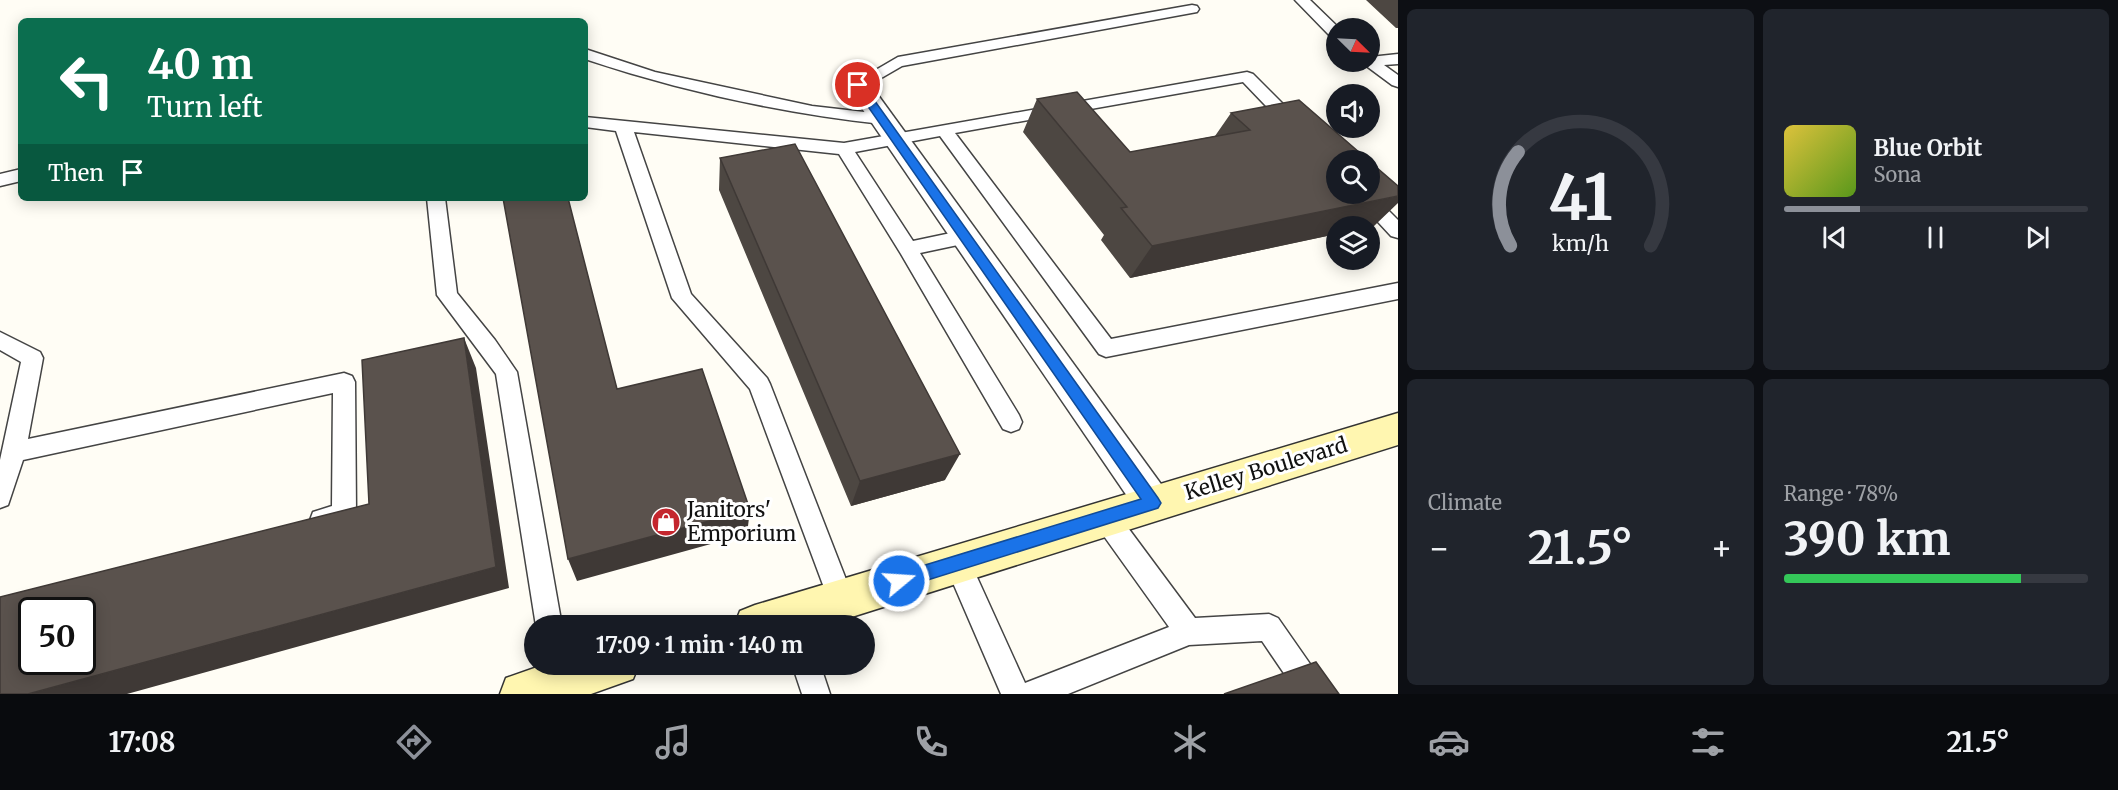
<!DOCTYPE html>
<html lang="en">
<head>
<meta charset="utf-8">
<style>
	:root { --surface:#171b24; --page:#20242c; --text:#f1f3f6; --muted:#9ea1a6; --line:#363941; --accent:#8c9099 }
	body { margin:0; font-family:Merriweather,serif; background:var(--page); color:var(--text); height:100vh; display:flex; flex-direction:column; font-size:22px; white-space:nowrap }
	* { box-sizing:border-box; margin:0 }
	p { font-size:20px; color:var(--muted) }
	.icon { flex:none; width:33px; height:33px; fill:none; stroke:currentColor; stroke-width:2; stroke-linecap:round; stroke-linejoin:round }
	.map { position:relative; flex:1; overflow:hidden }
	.details { display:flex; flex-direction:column; gap:9px; padding:9px; background:#0d0f14; width:720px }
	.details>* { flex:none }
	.banner { position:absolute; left:18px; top:18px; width:570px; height:183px; border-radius:9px; box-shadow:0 3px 15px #0003; background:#0b6e4f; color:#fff; overflow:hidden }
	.needle { width:39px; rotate:114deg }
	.controls { position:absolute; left:1326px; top:18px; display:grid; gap:12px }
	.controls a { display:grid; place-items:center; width:54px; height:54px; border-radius:50%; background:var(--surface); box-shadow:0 3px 15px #0003; font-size:30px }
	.speed { position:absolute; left:18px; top:597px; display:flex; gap:12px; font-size:30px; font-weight:700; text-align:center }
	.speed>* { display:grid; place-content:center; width:78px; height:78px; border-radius:50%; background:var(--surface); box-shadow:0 3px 15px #0003; line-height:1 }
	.speed .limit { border:3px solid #111; border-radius:9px; background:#fff; color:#111 }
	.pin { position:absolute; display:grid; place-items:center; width:51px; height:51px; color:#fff; margin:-26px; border:3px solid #fff; border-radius:50%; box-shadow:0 2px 6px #0007 }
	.me { position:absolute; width:66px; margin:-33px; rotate:72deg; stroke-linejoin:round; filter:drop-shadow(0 0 4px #0008) }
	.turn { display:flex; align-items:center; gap:21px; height:126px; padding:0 30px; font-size:27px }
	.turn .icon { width:78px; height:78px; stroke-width:2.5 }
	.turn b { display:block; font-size:42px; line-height:51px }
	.then { display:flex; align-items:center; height:57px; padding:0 30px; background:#0003; gap:12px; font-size:22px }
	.big { font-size:45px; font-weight:700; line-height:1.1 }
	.details .widget { flex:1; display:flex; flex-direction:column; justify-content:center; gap:9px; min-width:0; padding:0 21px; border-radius:9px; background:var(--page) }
	.details .dial { align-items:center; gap:0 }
	.dial svg { height:156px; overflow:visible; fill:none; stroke:var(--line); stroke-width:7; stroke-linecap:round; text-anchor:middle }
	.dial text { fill:var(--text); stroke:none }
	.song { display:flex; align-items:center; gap:18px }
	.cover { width:72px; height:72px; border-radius:9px; background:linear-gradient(135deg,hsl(50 70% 55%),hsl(90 70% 35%)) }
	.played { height:6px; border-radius:3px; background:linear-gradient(90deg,var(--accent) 25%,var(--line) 25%) }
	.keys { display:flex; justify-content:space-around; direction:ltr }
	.heat { display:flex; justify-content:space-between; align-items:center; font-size:33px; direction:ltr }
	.charge { height:9px; border-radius:4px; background:linear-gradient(90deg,#34c759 78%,var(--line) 0) }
	.details .tiles { flex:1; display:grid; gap:9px; grid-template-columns:repeat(2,1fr) }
	.trip { position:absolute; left:524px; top:615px; width:351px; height:60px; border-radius:30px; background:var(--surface); box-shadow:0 3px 15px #0003; font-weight:700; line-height:60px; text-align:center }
	.tab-bar { display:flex; height:96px; justify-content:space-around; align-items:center; background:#090b0e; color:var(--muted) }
	.tab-bar .icon { width:42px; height:42px }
	.tab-bar .current { color:var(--accent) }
	.tab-bar b { font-size:27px; color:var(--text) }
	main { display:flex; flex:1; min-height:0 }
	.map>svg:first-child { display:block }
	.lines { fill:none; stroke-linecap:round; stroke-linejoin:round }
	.lane-casing { stroke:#444; stroke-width:3 }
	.street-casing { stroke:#444; stroke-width:3 }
	.secondary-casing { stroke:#333; stroke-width:3 }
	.lane { fill:#fff; fill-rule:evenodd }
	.street { fill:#fff; fill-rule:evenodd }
	.secondary { fill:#fff6b0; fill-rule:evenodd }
	.wall { fill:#4d4742 }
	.shaded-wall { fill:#3f3936 }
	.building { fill:#5a524d; stroke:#3f3936; stroke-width:1.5; fill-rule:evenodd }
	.route { fill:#1a73e8; stroke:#114b97; stroke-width:1.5 }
	.labels { text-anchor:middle; stroke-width:6; stroke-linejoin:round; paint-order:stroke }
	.street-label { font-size:21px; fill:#111; stroke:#fff }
	.poi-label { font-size:21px; fill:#111; stroke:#fff; text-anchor:start }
</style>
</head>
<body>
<main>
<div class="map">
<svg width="1398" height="694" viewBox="0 0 1398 694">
	<rect width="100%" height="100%" fill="#fffdf5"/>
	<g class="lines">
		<g class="lane-casing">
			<path id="lane" d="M1295,0h15l29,28h-3v10l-5,-1z
				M1192,5l5,1 2,3 -2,3 -295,54 -38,22h-12l-2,-3 48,-28z
				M585,49l70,23 157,34 70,8 6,1 2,4 -2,4 -6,1c-101,-11 -201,-33 -297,-65z
				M1398,54v10l-14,1 14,10v12l-6,-2 -31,-23h9v-5z
				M1247,72l6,2 47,47 2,4 -2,4h-12l-45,-47 -288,51 156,206 287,-56v16l-292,58 -7,-3 -159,-218 -85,16 58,89 52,-11 7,2 2,5 -2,5 -52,11 99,162 3,7 -3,7 -8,3 -8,-3 -102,-175 -62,-100 -205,-22 57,162 76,84 3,6 84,216 -4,9 -9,4 -9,-4 -82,-220 -78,-91 -56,-167 -31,-4v-10l259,26z
				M21,169v12l-21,5v-12z
				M1370,192l28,28v18l-7,-2 -39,-42z
				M427,198h18l12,95 38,47 22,32 45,254h-26l-40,-252 -59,-79z
				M0,332l40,20 3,6 -15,81 316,-66 8,3 3,6 1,132 -3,8 -31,10 -9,-4 -3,-8 3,-8 19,-6 1,-113 -310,67 -15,45 -8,3v-48l21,-98 -21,-12z
				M1105,506l9,3 81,109 74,-4 9,4 46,66 4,10h-30l-36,-53 -73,4 -121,49h-67l-57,-132 4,-9 9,-3 9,3 59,130 144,-56 -73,-102 -3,-8 3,-8z
				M792,664h28l10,30h-28z"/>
		</g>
		<g class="street-casing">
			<path id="street" d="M858,78l9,2 299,411 6,12 -6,12 -13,6 -13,-6 -294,-430 3,-5z"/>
		</g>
		<g class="secondary-casing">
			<path id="secondary" d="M1398,413v32l-575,181h-89l6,-15 15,-6z
				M546,664h93l-6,15 -42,15h-91l6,-16z"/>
		</g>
		<use href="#lane" class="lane"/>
		<use href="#street" class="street"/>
		<use href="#secondary" class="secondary"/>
	</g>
	<path class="wall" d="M1366,0h32v28h-2z
		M1037,99l93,53 85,-16 16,-23 143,113 -244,52 -29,-38 3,-5 -81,-103z
		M720,158l225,322 -94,26 -132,-316z"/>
	<path class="shaded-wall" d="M1398,196v7l-24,23 -4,1 -34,-1v8l-206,44 22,-32z
		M464,338l12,30 33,220 -382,106h-99l468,-127z
		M960,454l-15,26 -94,26 9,-25z
		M750,510l-3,24 -170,47 -9,-22z"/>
	<path class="building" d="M1077,92l53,60 120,-22 -19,-17 68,-13 69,60h-32v34h34v-32l28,24v10l-246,50 -31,-38 6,-1 -90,-108z
		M795,144l165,310 -100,27 -140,-323z
		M503,198h65l49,191 85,-20 48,141 -182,49z
		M464,338l32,229 -468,127h-28v-97l369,-93 -7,-144zM32,610h50v52h-50z
		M1316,662l23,32h-115z"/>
	<path class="route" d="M858,82l4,1 296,415 3,5 -3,5 -259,81 -6,-2 -2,-6 2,-6 6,-2 242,-74 -288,-414z"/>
	<defs>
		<g id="shop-disc" transform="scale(1.5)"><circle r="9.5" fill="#c4262e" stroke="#fff"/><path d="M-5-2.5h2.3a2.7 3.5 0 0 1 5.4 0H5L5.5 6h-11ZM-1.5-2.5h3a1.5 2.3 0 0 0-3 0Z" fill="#fff"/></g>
	</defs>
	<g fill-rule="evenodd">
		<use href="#shop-disc" x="666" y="522"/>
	</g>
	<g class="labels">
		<g class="street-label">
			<text transform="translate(1266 469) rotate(-17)" y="7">Kelley Boulevard</text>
		</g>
		<g class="poi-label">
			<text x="687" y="517">Janitors'<tspan x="687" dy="24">Emporium</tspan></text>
		</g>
	</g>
</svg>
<div class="controls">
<a><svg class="needle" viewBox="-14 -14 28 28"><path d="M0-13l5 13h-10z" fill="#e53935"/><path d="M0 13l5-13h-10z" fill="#9ea1a6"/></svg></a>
<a><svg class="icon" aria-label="sound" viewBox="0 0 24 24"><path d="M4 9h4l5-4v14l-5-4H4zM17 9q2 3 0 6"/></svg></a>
<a><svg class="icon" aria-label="search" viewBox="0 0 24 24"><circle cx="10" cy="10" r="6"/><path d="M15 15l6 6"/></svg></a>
<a><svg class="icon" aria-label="layers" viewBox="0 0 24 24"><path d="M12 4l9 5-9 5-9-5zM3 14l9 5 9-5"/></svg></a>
</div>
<div class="speed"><div class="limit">50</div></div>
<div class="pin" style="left:858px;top:85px;background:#d93025"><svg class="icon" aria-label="arrive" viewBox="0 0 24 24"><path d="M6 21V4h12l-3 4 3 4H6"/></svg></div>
<svg class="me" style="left:899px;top:581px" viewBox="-20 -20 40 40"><circle r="17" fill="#1a73e8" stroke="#fff" stroke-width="3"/><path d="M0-11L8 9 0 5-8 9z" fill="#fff"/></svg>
<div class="trip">17:09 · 1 min · 140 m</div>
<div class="banner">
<div class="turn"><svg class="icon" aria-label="left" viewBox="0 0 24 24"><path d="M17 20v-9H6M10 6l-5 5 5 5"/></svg><div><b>40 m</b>Turn left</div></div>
<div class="then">Then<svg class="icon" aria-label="arrive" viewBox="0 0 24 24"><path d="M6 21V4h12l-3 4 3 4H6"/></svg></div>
</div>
</div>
<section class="details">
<div class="tiles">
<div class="widget dial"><svg viewBox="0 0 100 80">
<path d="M14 69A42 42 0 1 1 86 69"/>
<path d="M14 69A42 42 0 0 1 18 21" stroke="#8c9099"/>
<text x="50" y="56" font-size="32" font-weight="700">41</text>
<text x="50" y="72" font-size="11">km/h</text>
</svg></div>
<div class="widget">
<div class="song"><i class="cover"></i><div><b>Blue Orbit</b><p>Sona</p></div></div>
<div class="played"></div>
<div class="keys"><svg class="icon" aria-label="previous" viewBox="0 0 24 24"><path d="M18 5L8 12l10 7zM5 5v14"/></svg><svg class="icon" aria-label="pause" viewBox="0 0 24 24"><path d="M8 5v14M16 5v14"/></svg><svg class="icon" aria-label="next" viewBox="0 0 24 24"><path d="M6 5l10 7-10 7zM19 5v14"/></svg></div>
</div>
<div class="widget"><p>Climate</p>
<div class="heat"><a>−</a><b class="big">21.5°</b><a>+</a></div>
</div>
<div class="widget"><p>Range · 78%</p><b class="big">390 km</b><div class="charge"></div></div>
</div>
</section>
</main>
<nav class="tab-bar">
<b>17:08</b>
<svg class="icon current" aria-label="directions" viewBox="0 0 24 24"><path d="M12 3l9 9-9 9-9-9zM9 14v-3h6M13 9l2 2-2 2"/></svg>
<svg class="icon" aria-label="music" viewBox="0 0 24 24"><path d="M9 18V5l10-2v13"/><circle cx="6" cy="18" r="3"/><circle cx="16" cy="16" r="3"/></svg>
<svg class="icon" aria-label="phone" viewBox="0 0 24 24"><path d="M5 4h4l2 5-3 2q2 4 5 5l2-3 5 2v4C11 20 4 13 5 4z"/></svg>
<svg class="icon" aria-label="climate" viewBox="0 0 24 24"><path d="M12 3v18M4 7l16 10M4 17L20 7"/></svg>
<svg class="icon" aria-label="car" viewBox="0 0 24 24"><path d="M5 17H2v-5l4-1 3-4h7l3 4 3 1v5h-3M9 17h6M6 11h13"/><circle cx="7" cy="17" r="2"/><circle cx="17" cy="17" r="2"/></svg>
<svg class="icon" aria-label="filters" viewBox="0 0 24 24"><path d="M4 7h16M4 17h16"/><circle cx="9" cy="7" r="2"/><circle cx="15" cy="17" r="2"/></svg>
<b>21.5°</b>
</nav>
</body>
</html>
